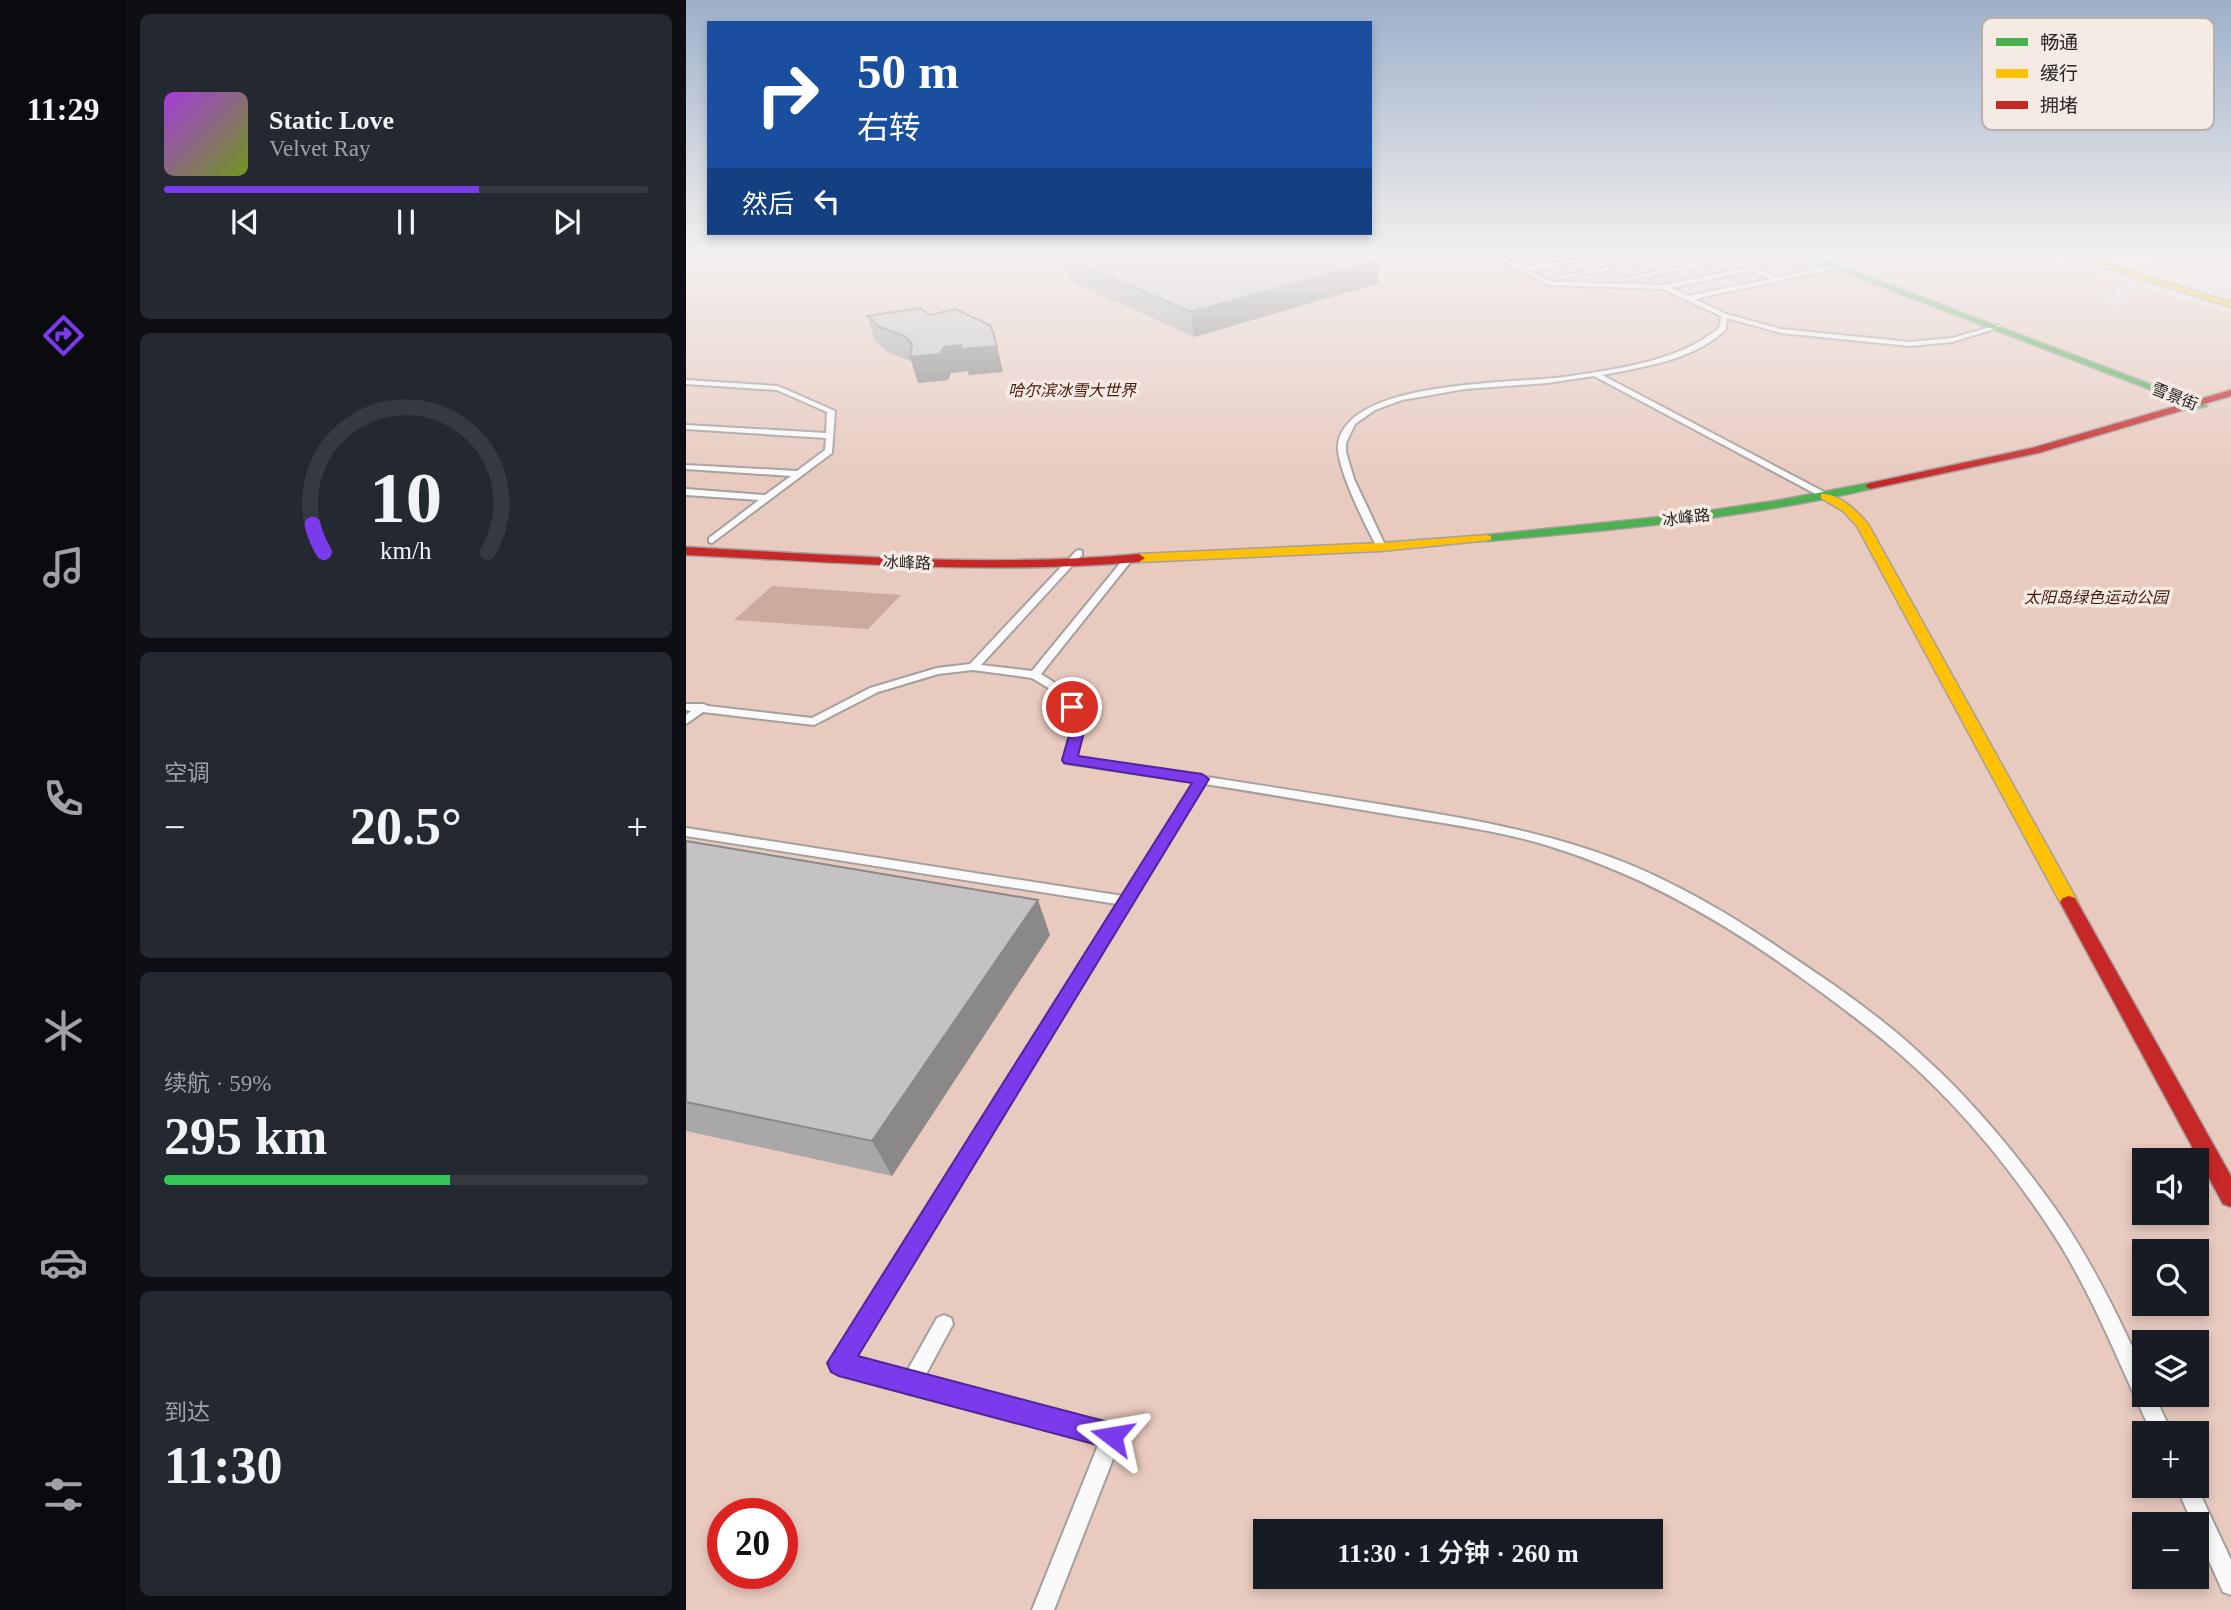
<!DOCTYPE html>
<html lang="zh">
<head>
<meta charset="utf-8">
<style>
	:root { --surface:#171b24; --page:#242831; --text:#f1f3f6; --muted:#9ea1a6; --line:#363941; --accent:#7c3aed }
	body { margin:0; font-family:"Times New Roman","Noto Sans SC",serif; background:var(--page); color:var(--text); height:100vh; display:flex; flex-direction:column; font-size:26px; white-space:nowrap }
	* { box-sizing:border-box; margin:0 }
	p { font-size:23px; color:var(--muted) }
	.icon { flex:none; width:38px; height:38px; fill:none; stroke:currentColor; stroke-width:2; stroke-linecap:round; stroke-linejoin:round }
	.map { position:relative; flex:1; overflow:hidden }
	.side { display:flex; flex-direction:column; gap:14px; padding:14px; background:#0d0f14; width:560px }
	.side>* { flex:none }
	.guide { position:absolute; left:21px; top:21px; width:665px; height:214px; border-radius:0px; box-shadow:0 4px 10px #0003; background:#1a4fa0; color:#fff; overflow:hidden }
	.controls { position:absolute; left:1446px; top:1148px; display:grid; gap:14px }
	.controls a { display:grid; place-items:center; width:77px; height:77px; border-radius:0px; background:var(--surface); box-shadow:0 4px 10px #0003; font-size:35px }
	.speed { position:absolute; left:21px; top:1498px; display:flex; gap:14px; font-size:35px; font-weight:700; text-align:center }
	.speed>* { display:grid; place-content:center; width:91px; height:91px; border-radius:50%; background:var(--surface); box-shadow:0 4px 10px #0003; line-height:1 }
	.speed .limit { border:10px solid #d22; background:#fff; color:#111 }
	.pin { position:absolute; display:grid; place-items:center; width:60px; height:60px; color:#fff; margin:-30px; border:4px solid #fff; border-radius:50%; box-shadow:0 2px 7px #0007 }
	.me { position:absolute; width:77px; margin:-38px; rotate:284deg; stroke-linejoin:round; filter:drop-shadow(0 0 5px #0008) }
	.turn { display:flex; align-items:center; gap:24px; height:147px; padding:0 35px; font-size:32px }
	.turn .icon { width:91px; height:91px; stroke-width:2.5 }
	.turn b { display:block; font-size:49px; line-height:60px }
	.then { display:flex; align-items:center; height:66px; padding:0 35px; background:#0003; gap:14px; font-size:26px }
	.big { font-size:52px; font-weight:600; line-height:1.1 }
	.side .widget { flex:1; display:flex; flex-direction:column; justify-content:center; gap:10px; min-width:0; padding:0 24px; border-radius:10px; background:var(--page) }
	.side .dial { align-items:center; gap:0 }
	.dial svg { height:182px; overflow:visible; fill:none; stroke:var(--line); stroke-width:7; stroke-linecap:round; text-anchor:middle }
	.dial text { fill:var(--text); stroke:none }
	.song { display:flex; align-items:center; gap:21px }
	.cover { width:84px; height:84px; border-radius:10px; background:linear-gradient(135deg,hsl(280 70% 55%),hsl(80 70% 35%)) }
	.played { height:7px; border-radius:4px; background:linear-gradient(90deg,var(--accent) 65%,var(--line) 65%) }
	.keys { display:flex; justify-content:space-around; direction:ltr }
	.heat { display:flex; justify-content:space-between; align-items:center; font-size:38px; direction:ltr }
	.charge { height:10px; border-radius:5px; background:linear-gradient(90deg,#34c759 59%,var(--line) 0) }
	.trip { position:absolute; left:567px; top:1519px; width:410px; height:70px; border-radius:0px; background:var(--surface); box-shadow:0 4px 10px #0003; font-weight:600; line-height:70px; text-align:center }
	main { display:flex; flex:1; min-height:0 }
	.menu { display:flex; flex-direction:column; width:126px; justify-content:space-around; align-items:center; background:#090b0e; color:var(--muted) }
	.menu .icon { width:49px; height:49px }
	.menu .on { color:var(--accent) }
	.menu b { font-size:32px; color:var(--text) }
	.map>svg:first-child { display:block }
	.green { fill:#e8cabf; fill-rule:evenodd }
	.water { fill:#ccaa9d }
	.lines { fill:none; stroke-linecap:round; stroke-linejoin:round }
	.lane-casing { stroke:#a59f9e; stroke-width:4 }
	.fast-casing { stroke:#a59f9e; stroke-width:3 }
	.slow-casing { stroke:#a59f9e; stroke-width:3 }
	.jam-casing { stroke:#a59f9e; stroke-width:3 }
	.lane { fill:#fbfafa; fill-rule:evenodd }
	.fast { fill:#4caf50; fill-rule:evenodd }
	.slow { fill:#ffc107; fill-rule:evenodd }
	.jam { fill:#c62828; fill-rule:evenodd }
	.wall { fill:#a9a7a8 }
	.shaded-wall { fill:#8a8888 }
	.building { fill:#c5c2c3; stroke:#8a8888; stroke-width:2 }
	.route { fill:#7c3aed; stroke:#51269a; stroke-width:2 }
	.labels { text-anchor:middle; stroke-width:7; stroke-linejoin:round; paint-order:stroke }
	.far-park-label { font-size:16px; font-style:italic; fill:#471a08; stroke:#f6eae5 }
	.far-street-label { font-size:16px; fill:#292523; stroke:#f6eae5 }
	.key { fill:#f6eae5; stroke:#b8afab; stroke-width:2 }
	.key-label { font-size:19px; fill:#292523 }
</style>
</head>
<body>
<main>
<nav class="menu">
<b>11:29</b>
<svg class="icon on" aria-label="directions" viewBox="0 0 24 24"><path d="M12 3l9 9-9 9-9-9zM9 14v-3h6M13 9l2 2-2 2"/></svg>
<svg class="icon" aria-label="music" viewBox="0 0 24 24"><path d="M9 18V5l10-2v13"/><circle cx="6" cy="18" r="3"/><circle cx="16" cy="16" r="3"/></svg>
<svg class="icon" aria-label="phone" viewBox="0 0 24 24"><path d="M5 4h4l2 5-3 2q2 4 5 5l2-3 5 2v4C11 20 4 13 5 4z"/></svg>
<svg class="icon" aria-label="climate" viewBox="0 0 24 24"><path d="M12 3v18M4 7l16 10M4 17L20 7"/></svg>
<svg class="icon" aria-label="car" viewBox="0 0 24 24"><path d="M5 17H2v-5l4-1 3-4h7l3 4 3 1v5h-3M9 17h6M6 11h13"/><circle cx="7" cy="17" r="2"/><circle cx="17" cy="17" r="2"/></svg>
<svg class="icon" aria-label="filters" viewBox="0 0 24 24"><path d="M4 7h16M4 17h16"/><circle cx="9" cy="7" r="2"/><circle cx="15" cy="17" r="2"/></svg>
</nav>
<section class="side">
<div class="widget">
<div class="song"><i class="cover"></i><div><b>Static Love</b><p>Velvet Ray</p></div></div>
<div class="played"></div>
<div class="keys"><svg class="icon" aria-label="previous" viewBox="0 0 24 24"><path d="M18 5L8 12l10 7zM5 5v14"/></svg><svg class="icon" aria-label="pause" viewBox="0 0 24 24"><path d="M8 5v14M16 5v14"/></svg><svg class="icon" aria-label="next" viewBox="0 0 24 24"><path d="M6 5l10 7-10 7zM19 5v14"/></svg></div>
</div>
<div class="widget dial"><svg viewBox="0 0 100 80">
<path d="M14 69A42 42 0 1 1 86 69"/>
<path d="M14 69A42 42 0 0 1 9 57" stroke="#7c3aed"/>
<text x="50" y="56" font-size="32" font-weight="700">10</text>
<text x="50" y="72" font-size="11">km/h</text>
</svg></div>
<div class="widget"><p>空调</p>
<div class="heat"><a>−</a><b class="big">20.5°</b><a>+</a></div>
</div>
<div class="widget"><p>续航 · 59%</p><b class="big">295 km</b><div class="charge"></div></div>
<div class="widget"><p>到达</p><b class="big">11:30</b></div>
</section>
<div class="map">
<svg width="1545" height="1610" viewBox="0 0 1545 1610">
	<rect width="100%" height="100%" fill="#e5dedc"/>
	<path class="green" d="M0,256h1348l90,28 -14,10 -3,7 12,5 19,-19 93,27v1296h-1545zM1458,1160h52v53h-52zM1458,1251h52v53h-52zM1458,1342h52v53h-52zM1458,1433h52v53h-52zM37,1514h59v59h-59zM1458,1524h52v53h-52zM579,1531h385v46h-385z
		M1456,256h89v5l-63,2z"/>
	<path class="water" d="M86,586l129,9 -33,34 -134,-9z"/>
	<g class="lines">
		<g class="lane-casing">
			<path id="lane" d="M806,256h7l25,12 67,-12h12l-73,15 23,11 111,3 87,-18 26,10 59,-12 2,3 -144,31 32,15 55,15 129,13 42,-4 46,-13 3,2 -49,15 -42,4 -129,-13 -54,-15 -1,11c-31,31 -83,38 -124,46l226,119 1,2 -4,3 -231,-123 -47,7 -82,6 -63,11 -27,10 -20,14 -9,19v9l8,27 32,68 -5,3 -3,-1c-11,-20 -42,-82 -40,-104 8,-66 177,-61 226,-68 52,-8 114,-15 155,-49l2,-12 -58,-27 -113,-4zM1064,271l20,8 -81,17 -19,-8z
				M979,256h12l-122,24 -3,-2z
				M1039,257l2,3 -108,22 -3,-2z
				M0,380l92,6 57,25 -3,42 -120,90 -3,-1v-4l50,-38 -73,-5v-6l79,6 26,-19 -105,-7v-4l111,6 28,-21 1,-12 -140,-9v-4l140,8 1,-21 -50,-22 -91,-6z
				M393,550l3,1v4l-101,110 51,6 94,-115h6v4l-91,114c39,24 47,39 35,83 99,15 197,30 296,46 73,12 145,23 215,46 72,23 139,62 201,105 48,32 96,65 138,105 43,39 80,83 115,130 35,46 62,96 87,149 5,11 14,25 16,37 1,6 0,13 0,20h10l18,38h-20c-30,-62 -55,-128 -91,-187 -44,-70 -99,-138 -161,-192 -31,-27 -64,-51 -97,-75 -78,-57 -162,-105 -254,-133 -49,-15 -100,-22 -150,-30 -65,-11 -130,-22 -194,-32l-352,574 53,15 31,-55 7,-3 7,3 2,6 -29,54 195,51 3,7 -68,174h-22l67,-167 -189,-49 -71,-22 -7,-2 -2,-7 287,-459 -431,-68v-8l437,68 71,-114 -129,-19 -2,-3 8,-28 -4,-25 -12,-15 -23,-14 -59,-8 -35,4 -60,18 -64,33 -111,-13 -17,12v-9l5,-4 -5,-1v-6h17l5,2 104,12 58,-30 67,-20 33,-4 106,-113z
				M1510,1485l35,75v35l-8,-3 -27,-60v-8h-3l-17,-38z"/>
		</g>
		<g class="fast-casing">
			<path id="fast" d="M1116,256h11l394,150 -8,2z
				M1184,483l5,3 -1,2c-127,30 -258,42 -387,53l-6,-3 6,-3 193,-20 95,-14z"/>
		</g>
		<g class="slow-casing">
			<path id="slow" d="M1382,256h12l151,46v5z
				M1135,494c18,-1 36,17 47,30l210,378 -3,4h-12l-3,-4 -203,-376 -14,-15 -22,-13z
				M801,535l4,1v4l-110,11 -242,11 -6,-4 6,-4 242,-11z"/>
		</g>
		<g class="jam-casing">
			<path id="jam" d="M1545,390v6l-193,57 -168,36 -5,-3 5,-3 162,-35z
				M0,547c151,8 302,21 453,7l6,4 -6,4c-151,13 -302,0 -453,-7z
				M1383,896l6,2 156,278v31l-8,-3 -163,-302 3,-4z"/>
		</g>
		<use href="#lane" class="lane"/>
		<use href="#fast" class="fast"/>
		<use href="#slow" class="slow"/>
		<use href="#jam" class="jam"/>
	</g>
	<path class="wall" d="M374,256h307l12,27 -185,54 -121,-55 -10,-14z
		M181,316l136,56 -34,3 -1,-4 -17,2 -3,7 -30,3 -6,-21 -24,-10 -13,-11z
		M0,841l364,94 -158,241 -206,-45z"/>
	<path class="shaded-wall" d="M692,260l1,23 -185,54 -3,-25z
		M275,345l36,1 6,26 -34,3 -1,-4 -17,2 -3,7 -30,3 -8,-26 34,-10z
		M352,900l12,35 -158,241 -20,-35z"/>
	<path class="building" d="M380,256h301l11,4 -187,52 -123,-53z
		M234,308l10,7 26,-6 35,17 6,20 -35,3 -1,-4 -17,2 -4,7 -30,3 2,-13 -7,-8 -25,-9 -13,-11z
		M0,841l352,59 -166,241 -186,-39z"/>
	<linearGradient id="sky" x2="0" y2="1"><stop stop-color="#9db0ca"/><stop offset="0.53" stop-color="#f3f0ef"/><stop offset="1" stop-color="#f3f0ef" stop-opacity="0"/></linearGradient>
	<rect width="1545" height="481" fill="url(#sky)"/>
	<path class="route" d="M386,703l8,4 4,25 -6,24 124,18 7,5 -351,577 254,67 9,4 4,9 -4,10 -9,3 -273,-73 -8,-4 -4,-9 365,-580 -128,-20 -2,-3 8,-28 -5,-25z"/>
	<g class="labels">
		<g class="far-park-label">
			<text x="386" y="396">哈尔滨冰雪大世界</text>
			<text x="1410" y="603">太阳岛绿色运动公园</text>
		</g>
		<g class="far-street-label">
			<text transform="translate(1489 396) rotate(21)" y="6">雪景街</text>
			<text transform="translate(1000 517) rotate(-7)" y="6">冰峰路</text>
			<text transform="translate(221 562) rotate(2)" y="6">冰峰路</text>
		</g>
	</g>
	<rect x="1296" y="18" width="232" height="112" rx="10" class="key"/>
	<rect x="1310" y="38" width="32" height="8" fill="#4caf50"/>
	<rect x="1310" y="69" width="32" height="9" fill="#ffc107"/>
	<rect x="1310" y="101" width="32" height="8" fill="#c62828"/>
	<g class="key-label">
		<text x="1354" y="49">畅通</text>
		<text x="1354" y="80">缓行</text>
		<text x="1354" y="112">拥堵</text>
	</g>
</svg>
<div class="controls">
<a><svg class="icon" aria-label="sound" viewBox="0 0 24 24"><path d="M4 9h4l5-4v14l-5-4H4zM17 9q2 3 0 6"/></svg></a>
<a><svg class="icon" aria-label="search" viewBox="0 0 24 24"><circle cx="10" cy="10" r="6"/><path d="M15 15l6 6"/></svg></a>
<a><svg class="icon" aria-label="layers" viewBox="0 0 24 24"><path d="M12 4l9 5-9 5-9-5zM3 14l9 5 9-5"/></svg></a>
<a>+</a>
<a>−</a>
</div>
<div class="speed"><div class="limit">20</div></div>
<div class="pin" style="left:386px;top:707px;background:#d93025"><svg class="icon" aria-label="arrive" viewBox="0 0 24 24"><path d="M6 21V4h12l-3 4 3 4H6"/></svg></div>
<svg class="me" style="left:426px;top:1436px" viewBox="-20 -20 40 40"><path d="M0-17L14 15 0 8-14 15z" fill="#7c3aed" stroke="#fff" stroke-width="4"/></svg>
<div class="trip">11:30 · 1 分钟 · 260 m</div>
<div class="guide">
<div class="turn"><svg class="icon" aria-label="right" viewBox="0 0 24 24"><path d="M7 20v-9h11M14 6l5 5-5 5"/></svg><div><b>50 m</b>右转</div></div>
<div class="then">然后<svg class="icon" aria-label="left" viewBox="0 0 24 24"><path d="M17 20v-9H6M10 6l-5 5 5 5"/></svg></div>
</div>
</div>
</main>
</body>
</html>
